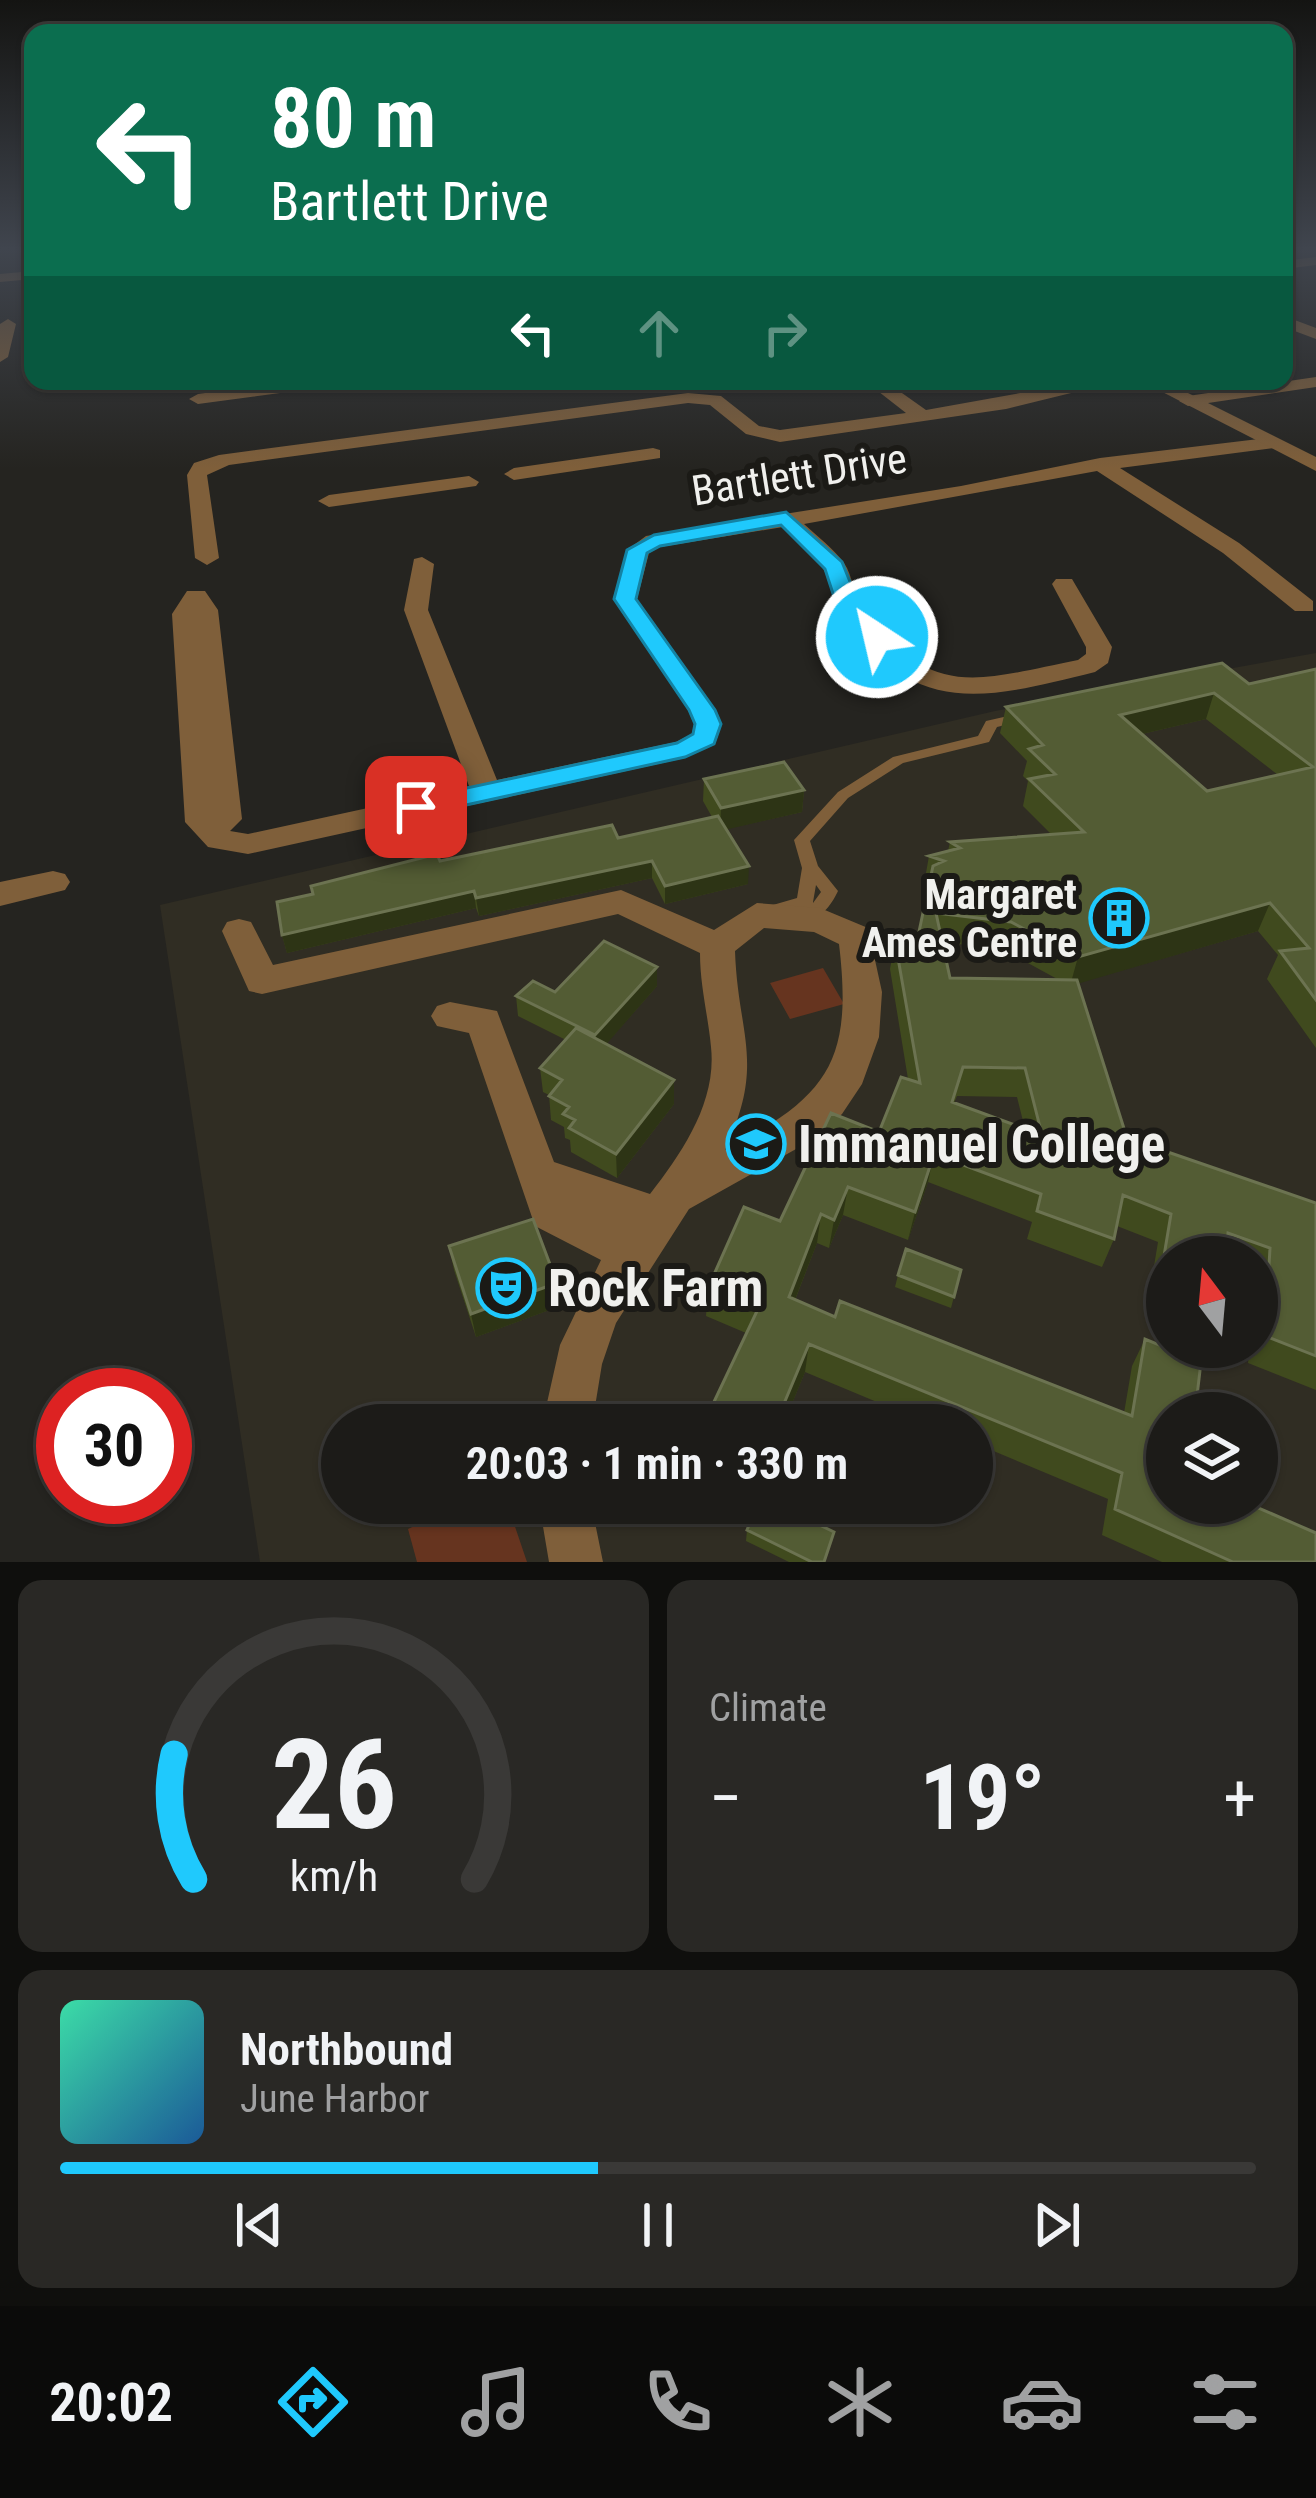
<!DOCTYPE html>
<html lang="en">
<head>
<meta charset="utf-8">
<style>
	:root { --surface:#1c1b18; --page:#292825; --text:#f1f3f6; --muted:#a0a1a2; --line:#3a3937; --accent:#1fc9fd }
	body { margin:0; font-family:"Roboto Condensed",sans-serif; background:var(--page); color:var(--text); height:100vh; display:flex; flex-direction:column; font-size:45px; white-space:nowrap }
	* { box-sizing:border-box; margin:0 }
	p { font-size:39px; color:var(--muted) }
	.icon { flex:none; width:66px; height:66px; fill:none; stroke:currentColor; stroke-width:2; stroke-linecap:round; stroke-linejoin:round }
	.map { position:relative; height:1562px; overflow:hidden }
	.panel { display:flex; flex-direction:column; gap:18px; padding:18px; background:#0f0f0d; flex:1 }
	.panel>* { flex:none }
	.banner { position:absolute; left:24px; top:24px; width:1269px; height:366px; border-radius:24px; box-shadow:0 3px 9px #0004,0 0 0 3px var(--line); background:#0b6e4f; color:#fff; overflow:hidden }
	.needle { width:78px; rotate:344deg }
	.fabs { position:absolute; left:1146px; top:1236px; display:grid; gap:24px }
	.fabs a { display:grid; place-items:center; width:132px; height:132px; border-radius:50%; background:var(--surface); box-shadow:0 3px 9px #0004,0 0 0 3px var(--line); font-size:60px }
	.speed { position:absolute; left:36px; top:1368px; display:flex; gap:24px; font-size:60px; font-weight:700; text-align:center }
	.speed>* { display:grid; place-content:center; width:156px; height:156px; border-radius:50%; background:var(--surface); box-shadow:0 3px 9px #0004,0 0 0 3px var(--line); line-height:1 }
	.speed .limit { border:18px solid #d22; background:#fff; color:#111 }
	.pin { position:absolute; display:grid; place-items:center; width:102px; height:102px; color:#fff; margin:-51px; border-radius:24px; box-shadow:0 6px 18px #0006 }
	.me { position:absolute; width:132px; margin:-66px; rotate:325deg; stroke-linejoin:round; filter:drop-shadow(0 0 9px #0008) }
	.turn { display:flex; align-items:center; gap:42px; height:252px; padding:0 48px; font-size:54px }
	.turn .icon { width:156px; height:156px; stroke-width:2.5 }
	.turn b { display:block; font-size:84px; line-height:102px }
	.lanes { display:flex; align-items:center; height:114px; padding:0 48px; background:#0003; justify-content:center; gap:60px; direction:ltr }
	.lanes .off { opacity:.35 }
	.big { font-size:90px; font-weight:700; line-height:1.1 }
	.panel .tile { flex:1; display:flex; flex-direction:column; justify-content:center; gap:18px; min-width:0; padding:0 42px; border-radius:24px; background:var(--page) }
	.panel .dial { align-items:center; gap:0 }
	.dial svg { height:312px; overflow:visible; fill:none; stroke:var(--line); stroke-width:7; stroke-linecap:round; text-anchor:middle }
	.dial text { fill:var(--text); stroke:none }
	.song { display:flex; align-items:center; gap:36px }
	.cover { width:144px; height:144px; border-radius:18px; background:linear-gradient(135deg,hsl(160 70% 55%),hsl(210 70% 35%)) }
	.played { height:12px; border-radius:6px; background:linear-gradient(90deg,var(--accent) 45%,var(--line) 45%) }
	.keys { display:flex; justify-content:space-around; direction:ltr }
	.heat { display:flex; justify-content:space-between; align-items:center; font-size:66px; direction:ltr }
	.panel .tiles { flex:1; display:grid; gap:18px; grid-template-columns:1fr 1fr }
	.tile:last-child { grid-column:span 2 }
	.trip { position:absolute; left:321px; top:1404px; width:672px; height:120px; border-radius:60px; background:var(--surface); box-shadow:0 3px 9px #0004,0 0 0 3px var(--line); font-weight:700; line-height:120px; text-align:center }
	.dock { display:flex; height:192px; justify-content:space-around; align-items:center; background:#0b0b0a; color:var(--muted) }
	.dock .icon { width:84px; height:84px }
	.dock .on { color:var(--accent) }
	.dock b { font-size:54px; color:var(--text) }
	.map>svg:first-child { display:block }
	.built { fill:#302d23; fill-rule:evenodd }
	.green { fill:#66341f }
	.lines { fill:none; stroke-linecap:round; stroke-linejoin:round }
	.service { fill:#7f5f3a; fill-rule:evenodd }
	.minor { fill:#7f5f3a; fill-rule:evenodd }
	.tertiary { fill:#7f5f3a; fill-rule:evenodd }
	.wall { fill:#404a1e; fill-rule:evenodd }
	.shaded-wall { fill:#2d3415 }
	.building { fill:#535c34; stroke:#6c7351; stroke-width:3; fill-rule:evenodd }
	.route { fill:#1fc9fd; stroke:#1483a4; stroke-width:3 }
	.labels { text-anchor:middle; stroke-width:12; stroke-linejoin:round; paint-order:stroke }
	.street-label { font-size:42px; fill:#f0f0ed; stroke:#1b1a16 }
	.poi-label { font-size:42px; font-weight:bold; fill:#f0f0ed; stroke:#1b1a16; text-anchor:end }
	.near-poi-label { font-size:51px; font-weight:bold; fill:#f0f0ed; stroke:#1b1a16; text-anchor:start }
</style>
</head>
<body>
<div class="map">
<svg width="1316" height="1562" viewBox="0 0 1316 1562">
	<rect width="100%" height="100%" fill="#252420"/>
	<path class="built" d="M1316,653v909h-1056l-100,-657 835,-194zM1167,1257h90v90h-90zM1167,1413h90v90h-90zM342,1425h630v78h-630z"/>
	<path class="green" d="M823,968l21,36 -54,15 -20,-36z
		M465,1503h42l20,59h-110l-9,-33z"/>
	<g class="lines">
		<path class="service" d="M1021,713l7,4 -2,3 -29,7 -8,15 -86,21 -55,35 -38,43 8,25 20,25c-8,17 -20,32 -41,28l-3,-4 7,-6 -29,8 -6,-2 -3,-4 3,-4 31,-9 5,-30 -8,-28 44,-48 55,-35 85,-21 8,-15zM816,885l5,7 -8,11v-1z"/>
		<path class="minor" d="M1316,257v8l-32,4v-8z
			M33,271v8l-33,3v-8z
			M1284,316l32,12v11l-32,-12z
			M8,319l8,5 -8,33 -8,5v-38z
			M1316,377v10l-128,19 -9,-5 9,-5z
			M292,381h49l-9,5 -134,18 -9,-5 9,-5z
			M865,381h20l41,29 161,-29h33l-114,28 -226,33 -34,-8 -36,-29 -22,-2 -459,62 -22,10 12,83 -12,7 -12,-7 -8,-83 7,-12 25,-8 469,-62 33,3 38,30 21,4 126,-17z
			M1267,438l7,2v8l-154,20 119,75 74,58v10h-18l-72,-58 -126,-82 -293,53c13,12 30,25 40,39 9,13 9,31 18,44 69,95 115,73 216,53l8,-6v-7l-34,-63 4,-5h16l40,68 -4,16 -13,9c-113,28 -181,47 -256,-61 -9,-13 -8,-31 -17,-44 -10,-14 -27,-27 -39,-40l-123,20 -11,6 -12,46 79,111 6,14 -7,20 -30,14 -437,96 -40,-7 -23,-25 -13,-208 15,-23h18l13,19 24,209 -12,12 18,3 221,-48 -65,-176 10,-51 8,-2 12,7 -6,46 69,170 179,-38 16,-8 2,-10 -6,-14 -75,-111 14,-49 19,-14 315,-50 139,-28z
			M653,448l7,2v8l-146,22 -10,-6 10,-6z
			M469,476l10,6 -3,4 -147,21 -11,-6 11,-6z
			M53,871l12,3 5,8 -5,8 -65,16v-24z
			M621,890l93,40 43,-27 63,5 48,20 14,64 -3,45 -17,47 -20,30 -28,25 -125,70 -73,114 -14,41 -10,61h-50l18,-80 41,-85 -66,-34 -66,-193 -32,-7 -6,-10 6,-10 13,-4 47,9 57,151 96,32c32,-41 67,-92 61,-147 -3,-32 -11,-61 -11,-94l-82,-39 -356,80 -13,-3 -27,-60 5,-9 12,-3 12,3 22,43zM764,928l50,4 25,12c14,117 -10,152 -114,206 41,-88 13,-113 10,-199z
			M539,1503h52l12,59h-54z"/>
		<path class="tertiary" d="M1141,381h23l152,76v14z"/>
	</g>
	<path class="wall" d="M1316,669v379l-49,-69 11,-24 -20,-24 -180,52 49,155 189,65v187l-68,-27 2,-16h7v-90h-90v46l-18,-7 9,-54 -41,-16 -3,13 -12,28 -75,-28 5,-17 -104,-40 -20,58 -65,-25 -14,33 -12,-5 -22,57 40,17 289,96 8,-47 13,-27 22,164 149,59h-154l-60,-27 6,-36 -136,-57v-17h-40l-127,-53 -22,53h-80l43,-92 -40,-17 2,-28 72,-67 99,-89 29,-53 -18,-110 5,-28h22l12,-55 -5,-2 5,-28 19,-5 2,-9 101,-8 -28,-28 5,-25 -5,-5 4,-15 -27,-28 6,-26 243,-23zM1206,719l72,56 -71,16 -65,-57zM943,942l61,8 55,30 -109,-2zM957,1096l60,1 8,32 -71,-26z
		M704,779l100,11 -2,22 -76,17 22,55 -83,20 -13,-26 -173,38 -3,-8 -189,45 -5,-18 31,-41 127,-33 178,-23 94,-21 -9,-16z
		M657,986l-51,58 68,36v24l-57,74 -46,-26 -1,-12 -5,-2 -1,-11 -13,-7 -2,-25 -6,-3 -3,-24 26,-28 -48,-24 -2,-20z
		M449,1246l108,37 3,23 -84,31 -22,-67z
		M961,1270l-10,38 -56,-21 3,-12z
		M881,1503h22l-1,6z
		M747,1530l87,2 -9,30h-36l-43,-21z"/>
	<path class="shaded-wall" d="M632,381h84v2l-83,10z
		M1214,693l-8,26 -94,22 8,-26z
		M804,790l-2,22 -82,19 1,-23z
		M652,861v17l-173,38 -3,-18z
		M749,866l-1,18 -83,20v-18z
		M474,891l2,17 -189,45 -5,-18z
		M1270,903l-12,28 -188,55 8,-29z
		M657,967v19l-61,70 -1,-21z
		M674,1080v24l-57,74 -1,-24z
		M934,1154l-6,28 -20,58 7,-28z
		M848,1187l-5,28 -14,33 5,-28z
		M821,1214l-4,29 -32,82 4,-28z
		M557,1283l3,23 -84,31 -5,-23z
		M809,1344l-4,28 -22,53h-8z"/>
	<path class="building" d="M1222,663l27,21 67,-15v331l-36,-49 29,-3 -39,-45 -192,54 -67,-35 -75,-9 14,65 127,2 50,158 189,65v153l-51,-20 5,-88 -42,-15 -3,24h-58v13l-5,-2 9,-54 -48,-19 -9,44 -77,-28 4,-17 -107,-40 -19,58 -67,-25 -14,33 -13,-6 -32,83 46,20 5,-16 292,115 13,-77 56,23 -6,51h-28v90h80l69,30v29h-83l-118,-53 7,-36 -313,-129 -34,81h-72l55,-116 -50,-21 36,-81 36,14 51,-108 48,19 22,-55 19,6 -25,-142h22l16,-75 11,-5 -15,-5 31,-8 -10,-6 134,-10 -55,-53 26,-5 -26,-25 14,-4 -37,-38zM1214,693l99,74 -106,24 -87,-76zM963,1067l62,1 17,67 -90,-33z
		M784,762l20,28 -83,18 -17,-29z
		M718,816l31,50 -84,20 -13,-25 -176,37 -2,-7 -192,44 -5,-33 36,-8 -2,-8 126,-32 3,7 172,-36 6,13z
		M604,941l53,26 -62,68 -79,-39 17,-15 22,11z
		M576,1028l98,52 -58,74 -47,-26 6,-8 -12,-6 6,-7 -20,-11 13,-16 -22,-12z
		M533,1219l24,64 -86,31 -22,-68z
		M906,1249l55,21 -7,27 -56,-22z
		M758,1503h16l60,29 -10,30h-12l-65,-32z"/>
	<linearGradient id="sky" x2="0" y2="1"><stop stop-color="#141412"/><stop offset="0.53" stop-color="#40454e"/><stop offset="1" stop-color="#40454e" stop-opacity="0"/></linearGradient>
	<rect width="1316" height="469" fill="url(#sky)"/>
	<path class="route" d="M786,512l56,50 17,42 30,33 -4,5h-16l-32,-36 -12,-37 -44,-44 -121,21 -13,7 -11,46 79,111 6,14 -7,20 -29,13 -269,59 -10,-3 -4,-6 4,-6 271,-58 16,-9 2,-10 -6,-14 -75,-111 13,-49 27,-15z"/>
	<defs>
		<g id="building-ring" transform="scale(3)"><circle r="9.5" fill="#1b1a16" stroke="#1fc9fd" stroke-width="1.5"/><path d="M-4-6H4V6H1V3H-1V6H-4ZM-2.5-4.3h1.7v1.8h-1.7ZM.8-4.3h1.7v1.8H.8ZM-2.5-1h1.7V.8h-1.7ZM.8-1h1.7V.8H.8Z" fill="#1fc9fd"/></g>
		<g id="school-ring" transform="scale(3)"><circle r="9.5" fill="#1b1a16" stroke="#1fc9fd" stroke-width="1.5"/><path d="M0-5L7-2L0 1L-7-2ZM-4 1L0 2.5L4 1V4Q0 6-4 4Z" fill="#1fc9fd"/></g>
		<g id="theatre-ring" transform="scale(3)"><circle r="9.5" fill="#1b1a16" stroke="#1fc9fd" stroke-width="1.5"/><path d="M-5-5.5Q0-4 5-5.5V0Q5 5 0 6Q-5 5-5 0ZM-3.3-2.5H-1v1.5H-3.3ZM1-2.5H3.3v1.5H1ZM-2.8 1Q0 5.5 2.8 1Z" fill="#1fc9fd"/></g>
	</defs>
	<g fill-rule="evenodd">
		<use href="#building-ring" x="1119" y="918"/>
		<use href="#school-ring" x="756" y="1144"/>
		<use href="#theatre-ring" x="506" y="1288"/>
	</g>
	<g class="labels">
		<g class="street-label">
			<text transform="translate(799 474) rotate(-9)" y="15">Bartlett Drive</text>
		</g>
		<g class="poi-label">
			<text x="1077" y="909">Margaret<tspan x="1077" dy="48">Ames Centre</tspan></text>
		</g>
		<g class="near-poi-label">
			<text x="798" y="1162">Immanuel College</text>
			<text x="548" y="1306">Rock Farm</text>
		</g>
	</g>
</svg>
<div class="fabs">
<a><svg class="needle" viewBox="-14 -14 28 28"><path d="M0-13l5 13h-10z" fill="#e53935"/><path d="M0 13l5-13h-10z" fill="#a0a1a2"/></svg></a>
<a><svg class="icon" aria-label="layers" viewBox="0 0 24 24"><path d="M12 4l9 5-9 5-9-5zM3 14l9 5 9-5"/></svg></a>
</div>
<div class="speed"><div class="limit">30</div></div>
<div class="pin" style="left:416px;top:807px;background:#d93025"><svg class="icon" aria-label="arrive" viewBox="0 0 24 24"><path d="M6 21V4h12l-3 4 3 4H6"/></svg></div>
<svg class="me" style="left:877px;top:637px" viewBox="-20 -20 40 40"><circle r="17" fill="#1fc9fd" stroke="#fff" stroke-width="3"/><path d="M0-11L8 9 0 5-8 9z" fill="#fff"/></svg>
<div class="trip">20:03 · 1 min · 330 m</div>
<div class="banner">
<div class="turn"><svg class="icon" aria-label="left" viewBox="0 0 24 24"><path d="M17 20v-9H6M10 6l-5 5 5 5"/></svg><div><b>80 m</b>Bartlett Drive</div></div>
<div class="lanes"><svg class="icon" aria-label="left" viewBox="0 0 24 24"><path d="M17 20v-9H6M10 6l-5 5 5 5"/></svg><svg class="icon off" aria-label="ahead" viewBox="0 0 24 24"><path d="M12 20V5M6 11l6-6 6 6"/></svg><svg class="icon off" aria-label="right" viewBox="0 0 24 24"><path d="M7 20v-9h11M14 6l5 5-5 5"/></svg></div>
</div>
</div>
<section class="panel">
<div class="tiles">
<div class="tile dial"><svg viewBox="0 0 100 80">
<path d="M14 69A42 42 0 1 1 86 69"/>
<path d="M14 69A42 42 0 0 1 9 37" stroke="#1fc9fd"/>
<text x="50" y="56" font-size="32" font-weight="700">26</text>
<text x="50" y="72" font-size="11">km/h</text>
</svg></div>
<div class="tile"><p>Climate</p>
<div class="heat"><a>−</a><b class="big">19°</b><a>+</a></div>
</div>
<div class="tile">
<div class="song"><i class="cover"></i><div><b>Northbound</b><p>June Harbor</p></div></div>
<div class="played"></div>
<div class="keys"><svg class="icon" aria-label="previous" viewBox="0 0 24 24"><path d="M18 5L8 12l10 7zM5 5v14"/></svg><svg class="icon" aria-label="pause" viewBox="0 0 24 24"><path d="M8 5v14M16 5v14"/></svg><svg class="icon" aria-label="next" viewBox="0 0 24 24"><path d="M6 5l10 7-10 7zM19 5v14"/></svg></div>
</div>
</div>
</section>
<nav class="dock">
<b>20:02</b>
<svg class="icon on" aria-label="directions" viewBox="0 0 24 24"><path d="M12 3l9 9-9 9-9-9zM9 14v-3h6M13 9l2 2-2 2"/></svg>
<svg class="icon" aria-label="music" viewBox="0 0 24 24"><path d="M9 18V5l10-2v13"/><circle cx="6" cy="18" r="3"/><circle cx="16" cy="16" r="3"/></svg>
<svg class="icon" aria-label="phone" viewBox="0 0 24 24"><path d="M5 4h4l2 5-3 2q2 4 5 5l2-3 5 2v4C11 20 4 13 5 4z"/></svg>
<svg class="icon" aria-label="climate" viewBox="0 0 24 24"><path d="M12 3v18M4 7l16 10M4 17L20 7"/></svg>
<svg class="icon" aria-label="car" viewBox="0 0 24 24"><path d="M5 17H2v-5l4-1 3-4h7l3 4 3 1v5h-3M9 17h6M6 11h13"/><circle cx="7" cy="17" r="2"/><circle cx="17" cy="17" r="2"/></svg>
<svg class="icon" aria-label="filters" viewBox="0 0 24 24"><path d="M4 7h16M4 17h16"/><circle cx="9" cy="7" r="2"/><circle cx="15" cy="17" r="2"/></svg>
</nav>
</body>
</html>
